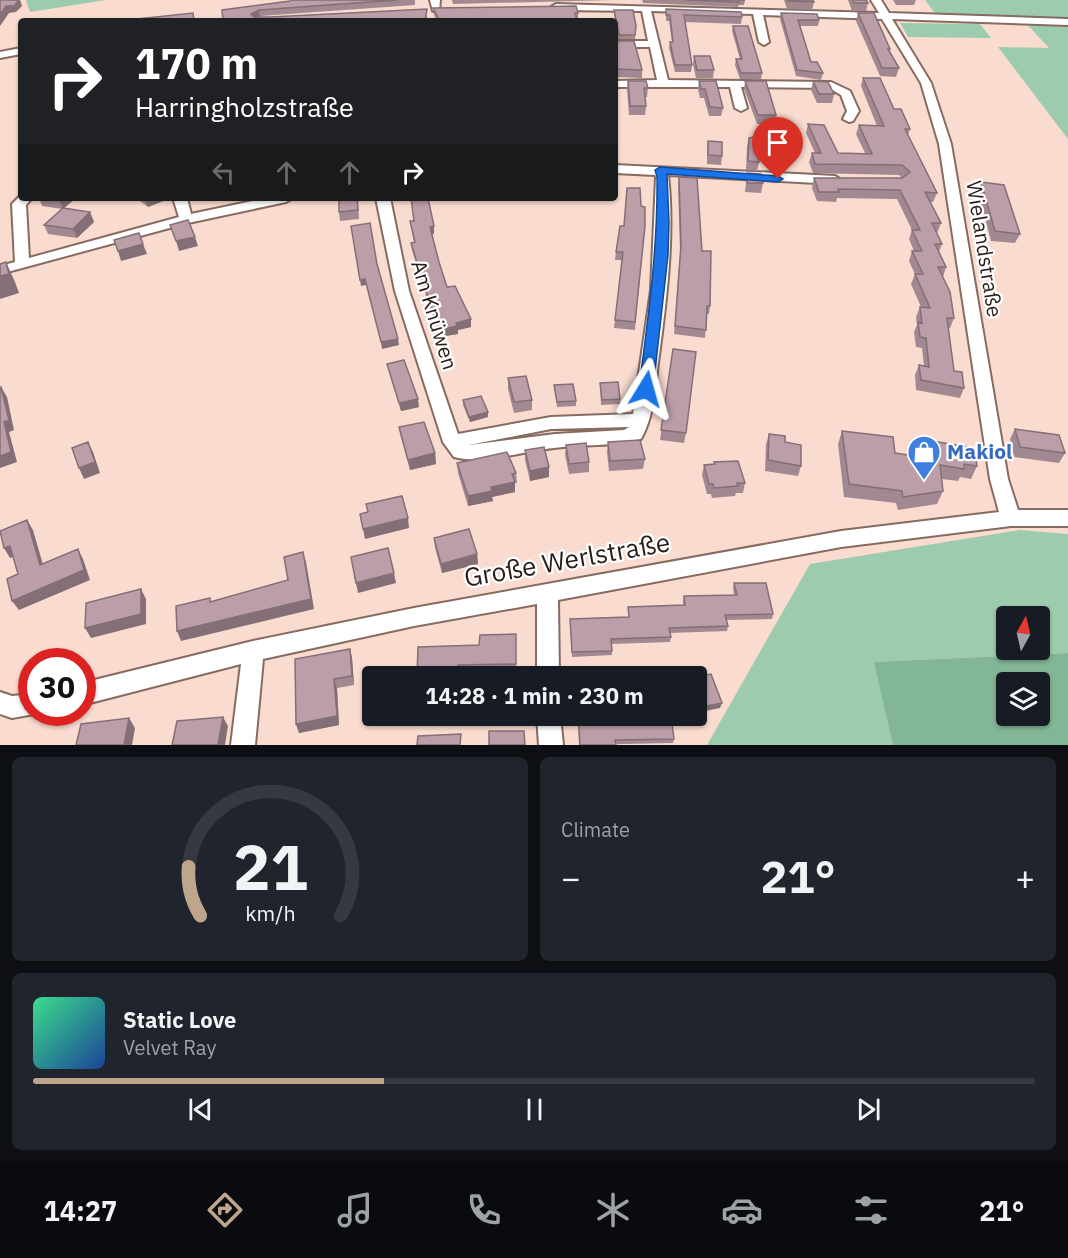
<!DOCTYPE html>
<html lang="en">
<head>
<meta charset="utf-8">
<style>
	:root { --surface:#171b24; --page:#20242c; --text:#f1f3f6; --muted:#9ea1a6; --line:#363941; --accent:#c0a58d }
	body { margin:0; font-family:"IBM Plex Sans",sans-serif; background:var(--page); color:var(--text); height:100vh; display:flex; flex-direction:column; font-size:22px; white-space:nowrap }
	* { box-sizing:border-box; margin:0 }
	p { font-size:20px; color:var(--muted) }
	.icon { flex:none; width:33px; height:33px; fill:none; stroke:currentColor; stroke-width:2; stroke-linecap:round; stroke-linejoin:round }
	.map { position:relative; height:745px; overflow:hidden }
	.panel { display:flex; flex-direction:column; gap:12px; padding:12px; background:#0d0f14; flex:1 }
	.panel>* { flex:none }
	.guide { position:absolute; left:18px; top:18px; width:600px; height:183px; border-radius:6px; box-shadow:0 2px 4px #0004; background:#202124; color:#fff; overflow:hidden }
	.needle { width:39px; rotate:8deg }
	.tools { position:absolute; left:996px; top:606px; display:grid; gap:12px }
	.tools a { display:grid; place-items:center; width:54px; height:54px; border-radius:6px; background:var(--surface); box-shadow:0 2px 4px #0004; font-size:30px }
	.speed { position:absolute; left:18px; top:648px; display:flex; gap:12px; font-size:30px; font-weight:700; text-align:center }
	.speed>* { display:grid; place-content:center; width:78px; height:78px; border-radius:50%; background:var(--surface); box-shadow:0 2px 4px #0004; line-height:1 }
	.speed .limit { border:9px solid #d22; background:#fff; color:#111 }
	.pin { position:absolute; display:grid; place-items:center; width:51px; height:51px; color:#fff; margin:-62px -26px; border-radius:50% 50% 50% 0; rotate:-45deg; box-shadow:0 0 6px #0007 }
	.pin .icon { rotate:45deg }
	.me { position:absolute; width:66px; margin:-33px; rotate:8deg; stroke-linejoin:round; filter:drop-shadow(0 0 4px #0008) }
	.turn { display:flex; align-items:center; gap:21px; height:126px; padding:0 18px; font-size:27px }
	.turn .icon { width:78px; height:78px; stroke-width:2.5 }
	.turn b { display:block; font-size:42px; line-height:51px }
	.lanes { display:flex; align-items:center; height:57px; padding:0 18px; background:#0003; justify-content:center; gap:30px; direction:ltr }
	.lanes .off { opacity:.35 }
	.big { font-size:45px; font-weight:700; line-height:1.1 }
	.panel .widget { flex:1; display:flex; flex-direction:column; justify-content:center; gap:9px; min-width:0; padding:0 21px; border-radius:9px; background:var(--page) }
	.panel .dial { align-items:center; gap:0 }
	.dial svg { height:156px; overflow:visible; fill:none; stroke:var(--line); stroke-width:7; stroke-linecap:round; text-anchor:middle }
	.dial text { fill:var(--text); stroke:none }
	.song { display:flex; align-items:center; gap:18px }
	.cover { width:72px; height:72px; border-radius:9px; background:linear-gradient(135deg,hsl(150 70% 55%),hsl(220 70% 35%)) }
	.played { height:6px; border-radius:3px; background:linear-gradient(90deg,var(--accent) 35%,var(--line) 35%) }
	.keys { display:flex; justify-content:space-around; direction:ltr }
	.heat { display:flex; justify-content:space-between; align-items:center; font-size:33px; direction:ltr }
	.panel .tiles { flex:1; display:grid; gap:12px; grid-template-columns:1fr 1fr }
	.widget:last-child { grid-column:span 2 }
	.trip { position:absolute; left:362px; top:666px; width:345px; height:60px; border-radius:6px; background:var(--surface); box-shadow:0 2px 4px #0004; font-weight:700; line-height:60px; text-align:center }
	.tabs { display:flex; height:96px; justify-content:space-around; align-items:center; background:#090b0e; color:var(--muted) }
	.tabs .icon { width:42px; height:42px }
	.tabs .current { color:var(--accent) }
	.tabs b { font-size:27px; color:var(--text) }
	.map>svg:first-child { display:block }
	.green { fill:#9ccbad; fill-rule:evenodd }
	.forest { fill:#83b696; fill-rule:evenodd }
	.lines { fill:none; stroke-linecap:round; stroke-linejoin:round }
	.minor-casing { stroke:#866b61; stroke-width:4 }
	.minor { fill:#fff; fill-rule:evenodd }
	.wall { fill:#a28891 }
	.shaded-wall { fill:#846f76 }
	.building { fill:#bc9ea9; stroke:#846f76; stroke-width:1.5 }
	.route { fill:#1a73e8; stroke:#114b97; stroke-width:1.5 }
	.labels { text-anchor:middle; stroke-width:4.5; stroke-linejoin:round; paint-order:stroke }
	.street-label { font-size:21px; fill:#271c18; stroke:#fff }
	.shop-label { font-size:21px; font-weight:bold; fill:#366cbe; stroke:#fff; text-anchor:start }
	.near-street-label { font-size:26px; fill:#271c18; stroke:#fff }
</style>
</head>
<body>
<div class="map">
<svg width="1068" height="745" viewBox="0 0 1068 745">
	<rect width="100%" height="100%" fill="#fadbcf"/>
	<path class="green" d="M26,0h80l-76,12z
		M925,0h143v21l-131,-5z
		M1024,21l44,2v116l-70,-92 51,1z
		M900,23l80,1 11,14 -83,-1z
		M1019,530l49,4v119l-193,9 18,83h-186l103,-181zM1006,616h34v34h-34z"/>
	<path class="forest" d="M1068,653v92h-175l-19,-83zM1006,682h34v34h-34z"/>
	<g class="lines">
		<g class="minor-casing">
			<path id="minor" d="M430,0h10l-1,11h-6z
				M871,0h10l8,13 179,6v6l-176,-6 39,64 20,61 57,335 10,31h50v16h-57l-170,21 -283,53 1,76h-22v-72l-123,22 -151,33 -8,86h-24l10,-81 -159,41v-22l171,-42 161,-33 427,-77 158,-19 -9,-33 -51,-335 -18,-61 -39,-64 -119,-4 6,27 -5,3 -5,-3 -6,-28 -102,-3 17,69 163,2 19,9 9,20 -6,10 -4,1 -6,-3 4,-8 -6,-16 -12,-7 -88,-1 6,21 -6,3 -6,-3 -5,-21h-115v-6l42,-1 -7,-33h-35v-6h33l-6,-30 -86,-1 -5,-3 5,-3 323,9z
				M21,48v6l-21,4v-6z
				M615,165l220,11 6,4 -6,4 -167,-9c7,60 -2,129 -10,188 -3,25 -4,53 -17,76 -28,8 -58,5 -87,9 -29,3 -73,17 -100,9l-11,-15 -48,-151 -19,-93h14l19,93 49,143 93,-17 82,-3 18,-124 5,-113 -1,-2 -40,-2zM629,427l-5,3 -69,4 -86,11 82,-16z
				M21,195v3h11l-6,7 3,53 150,-41 -6,-19h14l4,16 76,-16h26l-7,4 -98,21 -188,51v-8l15,-4 -3,-58z
				M0,692l12,4 20,-2v18l8,1 -28,5 -12,-4z
				M537,716h23l3,29h-24z"/>
		</g>
		<use href="#minor" class="minor"/>
	</g>
	<path class="wall" d="M291,0h124v5l-155,11 -2,1 169,-2 -1,6h-203l-1,-11 68,-9z
		M452,0h161l-160,4z
		M642,0h103l-1,5h-5l-1,2 -95,-4z
		M784,0h29l1,2 -2,8 -25,-1z
		M848,0h18l2,3 -2,8h-14z
		M893,0h23l-2,5h-18z
		M433,8l145,5v8h-141l-3,-6z
		M666,9l76,8 -1,7 -56,-2 7,43 -1,7h-16l-6,-24 1,-6h2l-3,-21h-3z
		M614,10l22,16 -1,13h-17l-4,-25z
		M781,13l38,7 -1,6h-18l11,36 12,11 -2,7 -25,-4 -16,-57z
		M858,13l32,36v3l9,16 -3,9 -16,-1 -24,-55z
		M733,26l29,47 -1,6h-21l-5,-14 1,-6h4l-8,-28z
		M615,41l27,29v8l-27,-1z
		M694,56l20,14 -1,8h-17l-3,-14z
		M863,78l31,31 16,20 -2,6 29,58 -4,9h-3l11,21 -4,10h-1l6,11 -3,8 7,15 -3,10 11,41 -4,10h-2l6,43 10,17 -4,10 -44,-8 -1,-15 4,-10 5,1 -2,-18 -6,-1 -2,-15 3,-7 -1,-8 4,-10h1l-10,-23 4,-10 -6,-13 3,-10h2l-5,-12 3,-9 -15,-31 -60,-1 -1,4 -19,-1 -5,-13 2,-10h88l-3,-3 -86,-2 -4,-11 3,-9h3l-9,-20 2,-9 30,29h27l-9,-19 3,-9 18,1 -16,-40z
		M628,81l20,7 -1,9h-2l1,9 -1,9h-16l-2,-26z
		M699,81l24,27 -2,8h-12l-5,-18h-4l-2,-9z
		M745,81l31,34 -2,9h-17l-13,-35z
		M813,81l21,13 -2,9h-15l-6,-13z
		M749,138l10,24 -2,9 -11,-1 1,-23z
		M708,141l14,15 -1,9 -14,-1v-14z
		M747,173l16,10 -2,10 -16,-1z
		M679,177l23,74 8,55 -1,8h-2l-2,24 -31,-4 6,-81 -2,-68z
		M981,182l39,52 -5,9 -24,-2 -13,-49z
		M39,198h37l-12,10 30,14 -17,16 -29,-4 -4,-9 18,-16 -20,-3z
		M136,198h26l1,3 -15,6z
		M358,198l1,21 -19,2 -1,-9z
		M641,206l4,20 -10,104 -21,-2 8,-68h-7l1,-8 8,-26z
		M410,221l24,13h-3l8,28 8,25 24,40 -13,3v4l-19,3 -27,-87 -1,-7 3,-1z
		M673,349l13,84 -2,10 -24,-3z
		M387,364l32,43 -18,4 -12,-39z
		M508,378l24,22v10l-18,3 -6,-24z
		M600,383l20,16v5l-19,1z
		M554,385l22,16v5l-19,1z
		M463,400l25,17 -18,5 -7,-17z
		M399,427l36,26 1,11 -26,6 -9,-33z
		M1015,429l50,24 -6,10 -45,-6 -4,-18z
		M842,431l53,22 26,4v-4l5,-13 51,26 -6,13 -11,-2 -2,4 -16,-2 1,12 -6,13 -39,6 -2,-7 -52,-6 -6,-53z
		M769,434l16,8 16,24 -3,10 -33,-5 1,-27z
		M608,442l37,17 -2,10 -34,2 -2,-19z
		M566,445l23,17v10l-20,2 -4,-19z
		M525,450l24,17v10l-19,4 -5,-21z
		M714,462l31,21 -2,10h-7l-1,3 -23,2 -1,-4h-4l-5,-19 2,-10 10,-1z
		M457,463l59,10 1,10h-2v9l-23,5 1,4 -25,5 -10,-33z
		M434,538l43,16 1,10 -36,9 -7,-25z
		M734,583l39,31 -1,5 -46,1 2,6 -1,5 -57,2 1,4 -1,5 -59,2 1,11 -40,2 -2,-38 58,-2v-10l55,-2v-4l1,-5 50,-1 -1,-7z
		M516,634v35l-58,1v6h-41l62,-31z
		M350,649l2,9 2,27 -17,3 2,37 -40,8 -3,-9z
		M578,716l93,2 3,21 -1,4 -94,2z"/>
	<path class="shaded-wall" d="M20,0l2,6 -6,6 -7,1 -9,13v-11l6,-9z
		M259,10l1,6 -7,5 -2,-7z
		M319,19l1,2h-23z
		M61,198h15l-13,11 -4,-9z
		M145,198h17l1,3 -15,6z
		M90,212l4,10 -17,16 -4,-9z
		M434,226v8h-4v-7z
		M195,237l3,9 -19,5 -3,-10z
		M143,244l4,10 -26,7 -3,-10z
		M6,262l9,20 4,11 -19,6v-23z
		M365,279l1,6 -5,1 -1,-6z
		M471,319v8l-13,3v4l-19,3 -1,-7 18,-7z
		M398,339l1,6 -17,4 -1,-7z
		M1,387l6,10 7,33 -5,2 8,30 -17,6v-12l4,-34z
		M418,399l1,8 -18,4 -2,-8z
		M488,412v5l-18,5 -1,-5z
		M88,442l5,10 7,21 -16,6 -5,-11z
		M435,453l1,11 -26,6 -2,-10z
		M549,467v10l-19,4v-10z
		M515,482v10l-23,5 1,4 -25,5v-10l23,-9z
		M408,518l1,10 -44,11 -2,-10z
		M27,520l6,10 13,45 -6,-10z
		M10,546l7,10 -7,2 -6,-10z
		M78,549l5,10 7,21 -71,30 -7,-9z
		M303,552l3,10 8,47 -133,32 -4,-10 134,-32z
		M477,554l1,10 -36,9 -1,-9z
		M394,573l2,10 -38,10 -2,-10z
		M141,589l5,10v25l-55,14 -6,-10z
		M350,649l2,9 2,27 -2,-9z
		M334,679l3,9 2,37 -40,8 -3,-9z
		M722,703l-2,5 -24,5v-5z
		M670,716h12l-12,2z
		M223,717l5,9 -3,19h-7z
		M129,718l6,10 -3,17h-8z"/>
	<path class="building" d="M0,0h19l-5,6h-8l-6,9z
		M291,0h107l-139,10 -8,4 3,3h16l157,-8 -2,12h-106v-2l-22,2h-74l-1,-11 68,-9z
		M686,0h59h-6v2z
		M788,0h25l1,2 -26,-1z
		M853,0h13l2,3h-14z
		M576,6l2,7h-3l2,8h-137l-7,-13z
		M666,9l75,3 1,5 -58,-2 8,50h-17l-5,-23h3l-3,-27h-4z
		M614,10h19l3,16 -1,9h-16z
		M193,13l1,8h-76z
		M781,13l36,1 2,6h-21l13,42h6l6,11 -26,-3z
		M858,13h16l16,36h-2l11,19h-17z
		M733,26h15l14,47h-21l-5,-14h6z
		M615,41h19l8,29 -27,-1z
		M694,56h16l4,14h-17z
		M863,78h17l14,31h7l9,20h-5l32,64 -12,-1 16,31h-9l10,21h-7l11,23h-8l12,25 4,26h-7l7,53 8,1 2,16 -43,-8 -2,-15 10,2 -3,-29 -6,-1 -2,-15 4,1 -2,-16 10,1 -15,-34h8l-11,-23h10l-10,-21h8l-20,-40 -62,-1 1,3h-20l-5,-14h88l8,-6 -8,-7 -87,-1 -3,-11h9l-13,-29 16,1 14,28 34,1 -13,-29 25,1z
		M628,81h18l2,7h-4l2,18h-16z
		M699,81h17l7,27 -13,-1 -5,-18h-4z
		M745,81h21l10,34h-18z
		M813,81l15,1 6,12h-15z
		M754,137l5,25 -11,-1 1,-23z
		M708,141l14,1v14l-14,-1z
		M747,173l14,1 2,9h-16z
		M679,177l18,1 5,73h9l-1,55h-3l-1,24 -31,-4 6,-81z
		M981,182l23,3 16,49 -25,-3z
		M627,188h13l1,18 4,1v19l-10,96 -20,-2 8,-68h-7l4,-26h4z
		M339,198h18l1,12 -19,2z
		M411,198h17l6,28 -4,1 9,35 8,25 8,-1 16,33 -15,4 1,3 -19,4 -27,-87 4,-1 -5,-21h4z
		M63,208l27,4 -17,17 -29,-4z
		M188,220l7,17 -19,4 -6,-16z
		M370,223l7,41 21,75 -17,3 -16,-63 -5,1 -9,-54z
		M139,233l4,11 -25,7 -4,-11z
		M6,262l3,12 -9,2v-12z
		M673,349l23,3 -10,81 -25,-3z
		M404,360l14,39 -19,4 -12,-39z
		M526,376l6,24 -18,2 -6,-24z
		M618,382l2,17 -18,1 -2,-17z
		M573,384l3,17 -19,1 -3,-17z
		M1,387l8,33 -5,2 7,30 -11,4v-68z
		M481,396l7,16 -19,5 -6,-17z
		M424,422l11,31 -27,7 -9,-33z
		M1015,429l44,6 6,18 -45,-6z
		M842,431l51,6 2,16 33,5 -2,-18 48,8 3,18 -13,-2v5l-24,-4 3,26 -40,6 -1,-6 -53,-7z
		M769,434l16,2v6l16,3v21l-33,-6z
		M640,440l5,19 -35,2 -2,-19z
		M88,442l7,20 -16,6 -7,-20z
		M586,443l3,19 -20,2 -3,-19z
		M544,447l5,20 -19,4 -5,-21z
		M507,452l9,21 -4,1 3,8 -24,5 1,4 -24,5 -11,-33z
		M738,461l7,22h-8l1,3 -24,2 -1,-4h-4l-5,-19 11,-1 -1,-2z
		M402,496l6,22 -45,11 -3,-15 8,-2 -2,-8z
		M27,520l13,45 38,-16 6,21 -72,31 -5,-22 11,-5 -8,-28 -6,2 -4,-17z
		M469,529l8,25 -36,10 -7,-26z
		M388,548l6,25 -38,10 -5,-26z
		M303,552l8,47 -134,32 -1,-25 34,-8v4l78,-22 -4,-23z
		M734,583h32l7,31 -48,1 3,11 -59,2 2,9 -60,2 1,12 -40,1 -2,-33 59,-2 -1,-10 57,-2 -1,-9 53,-1z
		M141,589v25l-56,14 1,-25z
		M516,634v30l-58,1 -1,11h-40l1,-29 61,-2 1,-10z
		M350,649l2,27 -18,3 3,37 -41,8 -1,-65z
		M711,674l11,29 -26,5v-31z
		M578,716h93l3,23 -59,1 1,5h-36z
		M223,717l-5,28h-46l5,-24z
		M129,718l-5,27h-48l5,-21z
		M489,731h35l1,14h-36z
		M461,734l-1,11h-43l1,-9z"/>
	<path class="route" d="M660,167l118,9 5,3 -5,3 -111,-8 2,49 -1,32 -15,134 -7,5 -7,-5c9,-71 19,-140 18,-212l-2,-7z"/>
	<defs>
		<g id="shop-pin" transform="scale(1.725)"><path d="M0 17L-7.5 6A9.5 9.5 0 1 1 7.5 6Z" fill="#3f7fe0" stroke="#fff"/><path d="M-5-2.5h2.3a2.7 3.5 0 0 1 5.4 0H5L5.5 6h-11ZM-1.5-2.5h3a1.5 2.3 0 0 0-3 0Z" fill="#fff"/></g>
	</defs>
	<g fill-rule="evenodd">
		<use href="#shop-pin" x="924" y="452"/>
	</g>
	<g class="labels">
		<g class="street-label">
			<text transform="translate(984 249) rotate(81)" y="7">Wielandstraße</text>
			<text transform="translate(434 315) rotate(73)" y="7">Am Knüwen</text>
		</g>
		<g class="shop-label">
			<text x="947" y="459">Makiol</text>
		</g>
		<g class="near-street-label">
			<text transform="translate(567 560) rotate(-10)" y="9">Große Werlstraße</text>
		</g>
	</g>
</svg>
<div class="tools">
<a><svg class="needle" viewBox="-14 -14 28 28"><path d="M0-13l5 13h-10z" fill="#e53935"/><path d="M0 13l5-13h-10z" fill="#9ea1a6"/></svg></a>
<a><svg class="icon" aria-label="layers" viewBox="0 0 24 24"><path d="M12 4l9 5-9 5-9-5zM3 14l9 5 9-5"/></svg></a>
</div>
<div class="speed"><div class="limit">30</div></div>
<div class="pin" style="left:778px;top:179px;background:#d93025"><svg class="icon" aria-label="arrive" viewBox="0 0 24 24"><path d="M6 21V4h12l-3 4 3 4H6"/></svg></div>
<svg class="me" style="left:646px;top:389px" viewBox="-20 -20 40 40"><path d="M0-17L14 15 0 8-14 15z" fill="#1a73e8" stroke="#fff" stroke-width="4"/></svg>
<div class="trip">14:28 · 1 min · 230 m</div>
<div class="guide">
<div class="turn"><svg class="icon" aria-label="right" viewBox="0 0 24 24"><path d="M7 20v-9h11M14 6l5 5-5 5"/></svg><div><b>170 m</b>Harringholzstraße</div></div>
<div class="lanes"><svg class="icon off" aria-label="left" viewBox="0 0 24 24"><path d="M17 20v-9H6M10 6l-5 5 5 5"/></svg><svg class="icon off" aria-label="ahead" viewBox="0 0 24 24"><path d="M12 20V5M6 11l6-6 6 6"/></svg><svg class="icon off" aria-label="ahead" viewBox="0 0 24 24"><path d="M12 20V5M6 11l6-6 6 6"/></svg><svg class="icon" aria-label="right" viewBox="0 0 24 24"><path d="M7 20v-9h11M14 6l5 5-5 5"/></svg></div>
</div>
</div>
<section class="panel">
<div class="tiles">
<div class="widget dial"><svg viewBox="0 0 100 80">
<path d="M14 69A42 42 0 1 1 86 69"/>
<path d="M14 69A42 42 0 0 1 8 44" stroke="#c0a58d"/>
<text x="50" y="56" font-size="32" font-weight="700">21</text>
<text x="50" y="72" font-size="11">km/h</text>
</svg></div>
<div class="widget"><p>Climate</p>
<div class="heat"><a>−</a><b class="big">21°</b><a>+</a></div>
</div>
<div class="widget">
<div class="song"><i class="cover"></i><div><b>Static Love</b><p>Velvet Ray</p></div></div>
<div class="played"></div>
<div class="keys"><svg class="icon" aria-label="previous" viewBox="0 0 24 24"><path d="M18 5L8 12l10 7zM5 5v14"/></svg><svg class="icon" aria-label="pause" viewBox="0 0 24 24"><path d="M8 5v14M16 5v14"/></svg><svg class="icon" aria-label="next" viewBox="0 0 24 24"><path d="M6 5l10 7-10 7zM19 5v14"/></svg></div>
</div>
</div>
</section>
<nav class="tabs">
<b>14:27</b>
<svg class="icon current" aria-label="directions" viewBox="0 0 24 24"><path d="M12 3l9 9-9 9-9-9zM9 14v-3h6M13 9l2 2-2 2"/></svg>
<svg class="icon" aria-label="music" viewBox="0 0 24 24"><path d="M9 18V5l10-2v13"/><circle cx="6" cy="18" r="3"/><circle cx="16" cy="16" r="3"/></svg>
<svg class="icon" aria-label="phone" viewBox="0 0 24 24"><path d="M5 4h4l2 5-3 2q2 4 5 5l2-3 5 2v4C11 20 4 13 5 4z"/></svg>
<svg class="icon" aria-label="climate" viewBox="0 0 24 24"><path d="M12 3v18M4 7l16 10M4 17L20 7"/></svg>
<svg class="icon" aria-label="car" viewBox="0 0 24 24"><path d="M5 17H2v-5l4-1 3-4h7l3 4 3 1v5h-3M9 17h6M6 11h13"/><circle cx="7" cy="17" r="2"/><circle cx="17" cy="17" r="2"/></svg>
<svg class="icon" aria-label="filters" viewBox="0 0 24 24"><path d="M4 7h16M4 17h16"/><circle cx="9" cy="7" r="2"/><circle cx="15" cy="17" r="2"/></svg>
<b>21°</b>
</nav>
</body>
</html>
